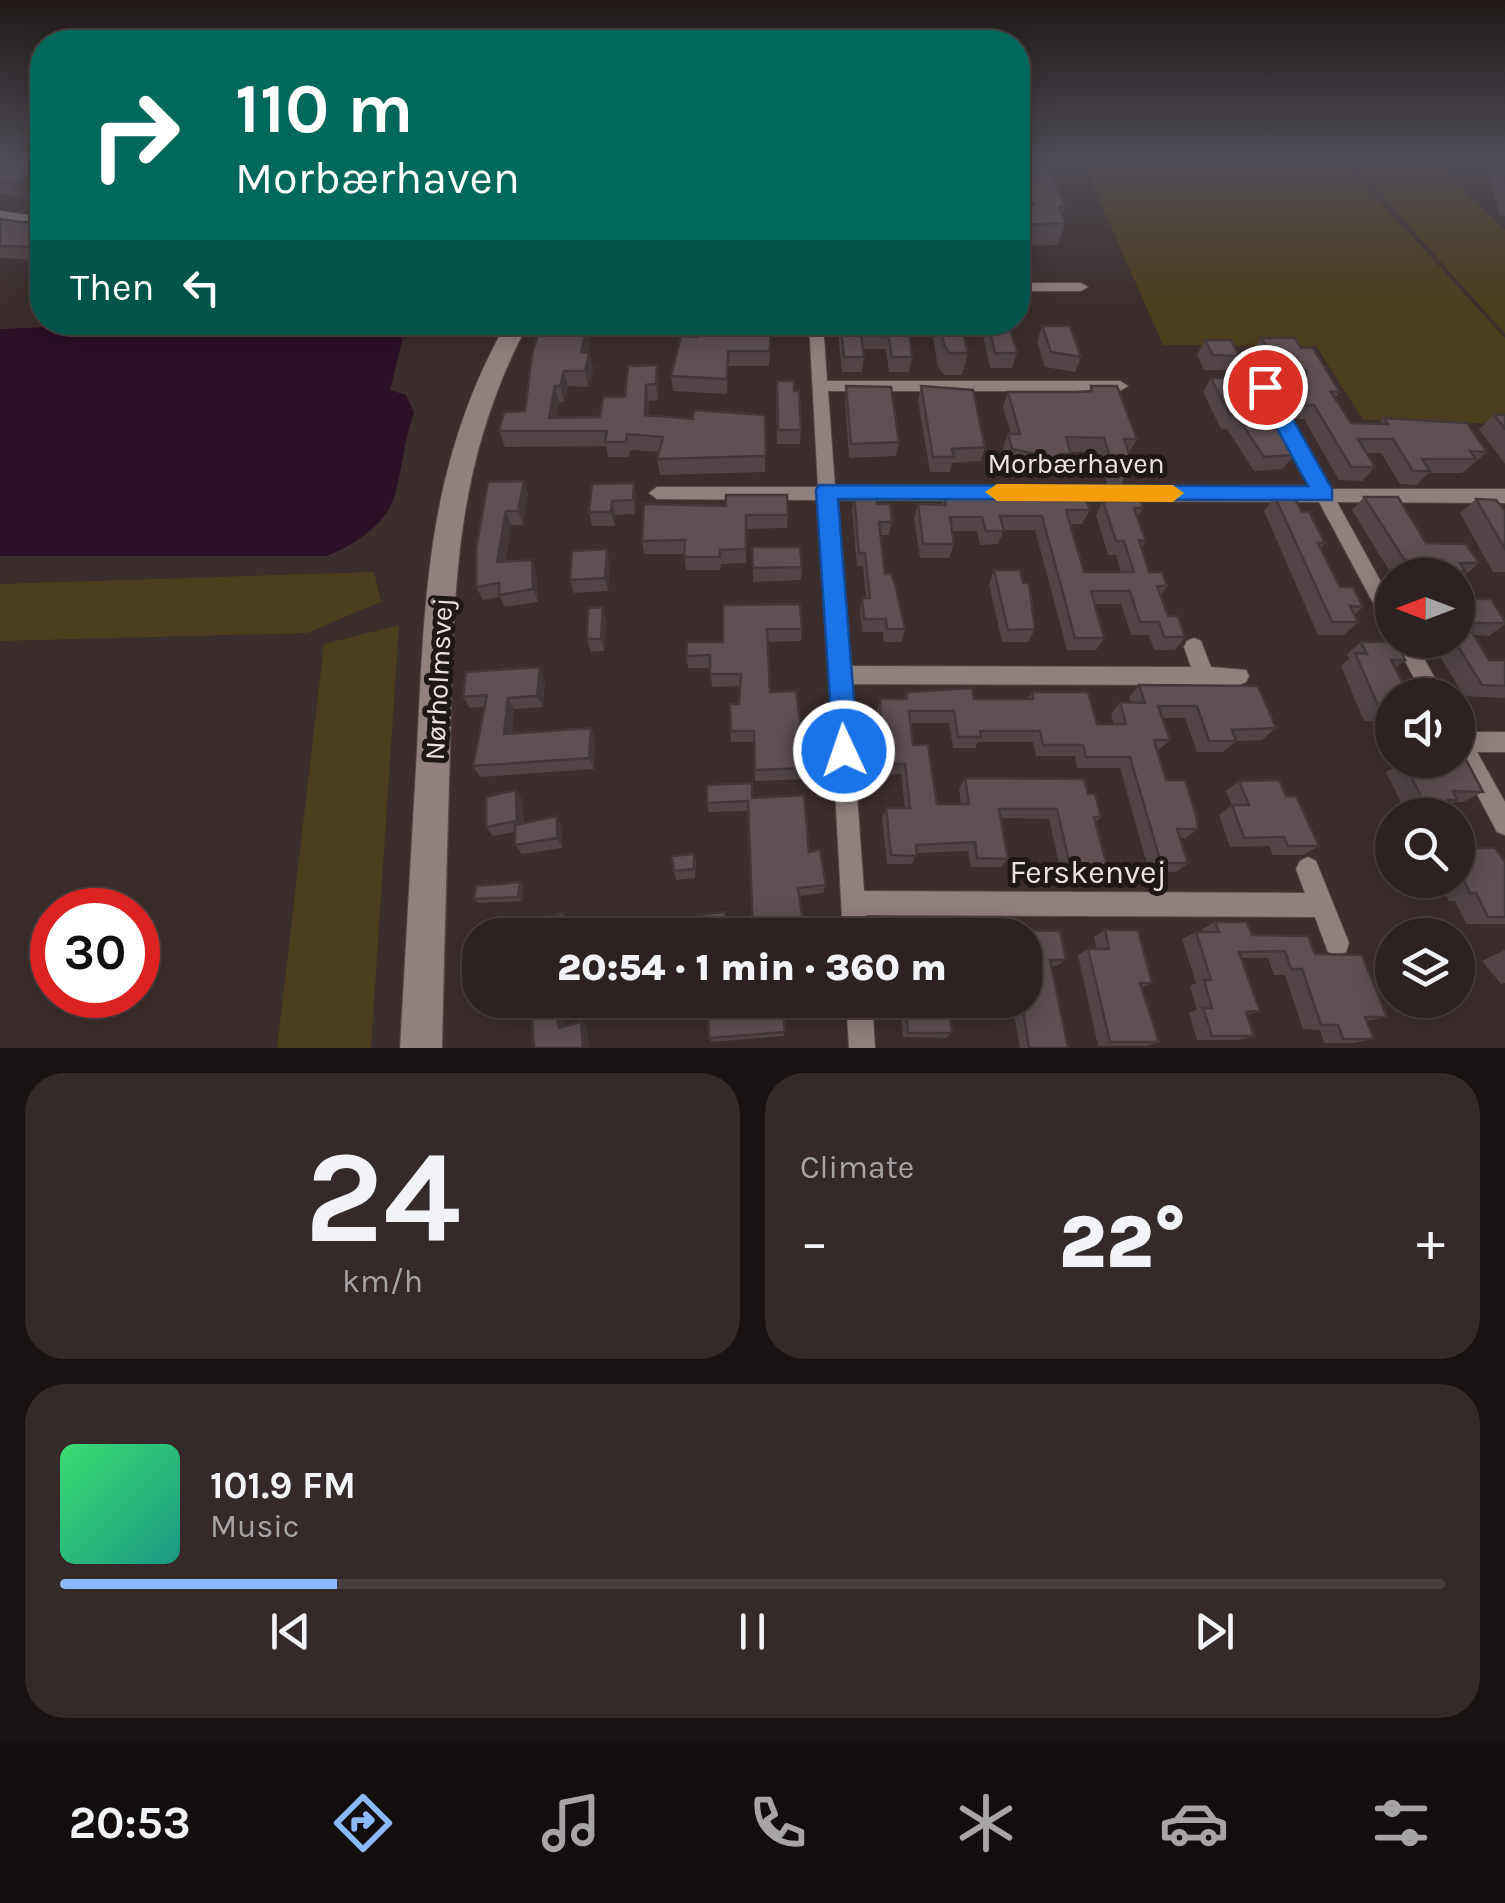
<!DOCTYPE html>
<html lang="en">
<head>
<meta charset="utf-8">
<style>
	:root { --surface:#2c2221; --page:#342a2a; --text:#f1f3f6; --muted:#a6a4a5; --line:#483f3f; --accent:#8cb9fc }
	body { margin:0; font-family:Karla,sans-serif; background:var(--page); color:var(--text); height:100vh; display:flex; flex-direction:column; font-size:38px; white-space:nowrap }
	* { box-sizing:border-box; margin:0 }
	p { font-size:32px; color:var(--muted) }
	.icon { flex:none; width:55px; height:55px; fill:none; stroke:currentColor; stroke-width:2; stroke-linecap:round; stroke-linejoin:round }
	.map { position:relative; height:1048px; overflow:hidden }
	.sheet { display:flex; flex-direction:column; gap:25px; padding:25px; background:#181312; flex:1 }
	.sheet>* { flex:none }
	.top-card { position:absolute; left:30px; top:30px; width:1000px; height:305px; border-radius:40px; box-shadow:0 5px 25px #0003,0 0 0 2px var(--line); background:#00695c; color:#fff; overflow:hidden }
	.needle { width:65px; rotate:270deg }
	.buttons { position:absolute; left:1375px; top:558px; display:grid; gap:20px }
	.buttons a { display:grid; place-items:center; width:100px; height:100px; border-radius:50%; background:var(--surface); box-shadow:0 5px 25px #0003,0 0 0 2px var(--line); font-size:50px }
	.speed { position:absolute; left:30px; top:888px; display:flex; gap:20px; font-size:50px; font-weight:700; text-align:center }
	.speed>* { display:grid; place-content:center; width:130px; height:130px; border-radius:50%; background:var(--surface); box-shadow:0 5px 25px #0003,0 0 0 2px var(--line); line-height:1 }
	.speed .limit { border:15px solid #d22; background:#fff; color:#111 }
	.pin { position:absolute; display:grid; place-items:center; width:85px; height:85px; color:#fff; margin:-42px; border:5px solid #fff; border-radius:50%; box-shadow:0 2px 10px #0007 }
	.me { position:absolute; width:110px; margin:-55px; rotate:357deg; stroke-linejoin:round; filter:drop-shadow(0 0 8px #0008) }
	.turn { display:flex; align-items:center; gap:35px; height:210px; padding:0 40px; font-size:45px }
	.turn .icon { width:130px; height:130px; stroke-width:2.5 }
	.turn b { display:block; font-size:70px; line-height:85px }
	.then { display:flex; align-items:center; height:95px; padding:0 40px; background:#0003; gap:20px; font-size:38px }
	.big { font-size:75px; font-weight:800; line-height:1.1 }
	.sheet .widget { flex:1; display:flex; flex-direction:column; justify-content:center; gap:15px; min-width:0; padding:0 35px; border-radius:40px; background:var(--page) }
	.sheet .dial { align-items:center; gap:0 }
	.dial b { font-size:130px; line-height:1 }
	.song { display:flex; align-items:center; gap:30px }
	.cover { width:120px; height:120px; border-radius:15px; background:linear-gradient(135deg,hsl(140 70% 55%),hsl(170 70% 35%)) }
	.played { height:10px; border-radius:5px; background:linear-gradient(90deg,var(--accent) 20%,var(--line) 20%) }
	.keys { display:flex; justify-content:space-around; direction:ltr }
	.heat { display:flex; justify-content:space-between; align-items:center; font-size:55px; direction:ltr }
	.sheet .tiles { flex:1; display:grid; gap:25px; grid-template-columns:1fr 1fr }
	.widget:last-child { grid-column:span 2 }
	.trip { position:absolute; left:462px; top:918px; width:580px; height:100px; border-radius:40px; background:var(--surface); box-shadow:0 5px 25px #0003,0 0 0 2px var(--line); font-weight:800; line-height:100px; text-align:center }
	.tabs { display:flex; height:160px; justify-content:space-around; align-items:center; background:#120e0d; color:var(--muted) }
	.tabs .icon { width:70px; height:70px }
	.tabs .selected { color:var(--accent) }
	.tabs b { font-size:45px; color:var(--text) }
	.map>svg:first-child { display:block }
	.green { fill:#4c3d1c }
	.water { fill:#2d0f26 }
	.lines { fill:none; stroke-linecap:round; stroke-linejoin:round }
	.street-casing { stroke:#564b49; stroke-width:2 }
	.secondary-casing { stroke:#564b49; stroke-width:2 }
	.street { fill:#90817e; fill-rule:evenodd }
	.secondary { fill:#90817e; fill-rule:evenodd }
	.wall { fill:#514547 }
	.shaded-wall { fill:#42383a }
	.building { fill:#5e5053; stroke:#42383a; stroke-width:2.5; fill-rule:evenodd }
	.route { fill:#1a73e8; stroke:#114b97; stroke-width:2.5 }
	.slow { fill:#f59e0b }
	.labels { text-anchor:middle; stroke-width:10; stroke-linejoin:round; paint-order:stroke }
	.street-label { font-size:28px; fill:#ebe2e0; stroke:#1e1817 }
	.near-street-label { font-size:32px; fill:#ebe2e0; stroke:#1e1817 }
</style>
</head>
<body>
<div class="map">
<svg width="1505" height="1048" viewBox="0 0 1505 1048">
	<rect width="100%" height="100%" fill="#3b2e2c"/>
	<path class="green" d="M1081,159h260l164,179v86l-142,-4 -47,-74 -153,-1z
		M1375,168l69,3 61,59v104l-144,-162z
		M374,572l7,30 -74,31 -307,8v-57z
		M399,625l-28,423h-94l47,-404z"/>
	<path class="water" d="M148,323h197l23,1 35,14 -13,52 16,5 8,18c-11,27 -13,74 -24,94 -12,22 -41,41 -64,49h-326v-227z"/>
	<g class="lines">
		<g class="street-casing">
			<path id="street" d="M0,211l42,6v8l-42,-6z
				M1018,283h63l7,4 -7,4h-63z
				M809,322h14l4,59h293l8,5 -8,5h-292l7,96 477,2 -52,-96 -15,-1 -8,-5c12,-9 45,-8 57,1l-8,5h-10l53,96h176v14l-168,-1 55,100v25l-7,-2 -66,-123 -483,-2 12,166 343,1 -7,-20 3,-6 7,-3 7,3 10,26 35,3 3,6 -3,6 -7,3 -390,-1 15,207 441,2 -9,-24 4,-8 8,-4 8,4 33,82 -3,9 -9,3 -9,-3 -13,-35 -449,-2 1,20h-24l-24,-435 -162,-1 -8,-6 8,-6h161z
				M1394,640h20l30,55h-21z
				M1458,728l8,4h39v20h-28l28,50v33l-8,-3 -39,-74z
				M846,1000h26l3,48h-26z"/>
		</g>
		<g class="secondary-casing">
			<path id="secondary" d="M507,322h22c-77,143 -75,273 -79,429 -3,99 -6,198 -8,297h-42c6,-99 11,-198 17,-297 8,-158 10,-287 90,-429z"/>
		</g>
		<use href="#street" class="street"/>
		<use href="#secondary" class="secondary"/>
	</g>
	<path class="wall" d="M0,159h42v27l-21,12 -17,-5 -4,2z
		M1018,159l47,48 -3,8 3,8 -7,22 -40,1z
		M1485,159h20v57h-5z
		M0,219l20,3h22v38l-42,-2z
		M595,322l-7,30 1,1 4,16 -5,18 -20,-1 -4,16h-5l-3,15h44l25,-20 3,-31 31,15 -1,19 -9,1 -1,15 45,3 72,-4v57l-105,3 -3,-16 2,-7 -29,-2 -1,7h-21l-2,-11 -101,1 -6,-16 26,-20z
		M698,322h98l-1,14h-24l-2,30h-41l-1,28 -54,-3 -2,-15 26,-39z
		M837,322h71l4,35 -3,15h-20l-3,-23h-23l1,8 -2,15h-20z
		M930,322h30l8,31 -6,22h-18l-6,-8z
		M980,322h28l9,31 -5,15h-22z
		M1042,326l39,31 -6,15 -30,-5 -8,-26z
		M1261,338l40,10 39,44 -5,6 16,25 28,1 5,-6 103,34 -25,21h-34l-11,12 -17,-1 -19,-31h-15l9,14 -13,14 -23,-1 -35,-61h-8l-13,-22 9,-14 -17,-5h-29l-8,-15 9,-14h8z
		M1205,340l34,16 -8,14h-27l-7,-15z
		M1211,378l46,44 35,15 -5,7 7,11 -11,14 -29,2 -27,-42h-6l-18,-37z
		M846,386l53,56 -3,14 -47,2 -4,-57z
		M921,386l64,61 -4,14 -29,2 -2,9h-20l-12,-71z
		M1091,386l46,53 -8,14 4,11 -12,20h-14l-10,-32h-26v2l-6,14h-6l-3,6 -50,-11 -3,-15 5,-14h3l-8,-27 5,-15h68l13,-1z
		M794,391l7,39 -1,14h-23l-1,-49z
		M1494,415h11v49l-26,-35z
		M524,481l4,13 -5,31h-12l-6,37 31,10 2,30 -33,5 -5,-10 -17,3 -7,-13v-38z
		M634,483l2,14 -1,17 -20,1v11h-23l-3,-14z
		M1116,491l27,17 -6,9 9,24 -5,7 8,24 18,14 -6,9 7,21 17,21 -10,13h-21l-5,-15h-18l-10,-31h-26l9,34 -8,12h-29l-32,-120h-31l-6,14 -18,1 -3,-14h-25l2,13 -5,14h-29l-6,-40 4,-14 24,1 3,-10 145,15 -8,14h-12l14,48h37l-5,-17h-8l-12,-40 7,-14h7z
		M854,496l23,8 15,18 -3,13h-9l5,39 20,55 -3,13h-18l-1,-10h-21l-2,-21 2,-13h4l-3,-32h-6l-5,-56z
		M1275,497l27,15 23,31 -4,5 19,39 23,20 -9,8 4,7 -14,13h-26l-54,-124z
		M1364,497l62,46 53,20 -15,13 -6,2v-3h-66l-40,-65z
		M1476,499l29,12v61h-12l-33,-59z
		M644,504l144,11 -1,13 -41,1v34l-25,1 -1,6h-34l-2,-16h-40l-2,-13z
		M752,547l50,20 -1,13 -48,2z
		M610,563l-2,28 -34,2 -4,-13z
		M994,570l41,59 -7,13h-26l-13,-58z
		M1458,599l47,22v3l-16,12 -15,-1 15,25h16v38l-41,-2 -34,-56h28z
		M723,605l79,24 -1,12 -34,1 3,50 37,76 -1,11 -51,2 -1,-39h-23l-1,-38h9l1,-18 -28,1 -2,-19h-22l-2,-12 37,-14z
		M606,620l-2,31 -13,1 -4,-13z
		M1361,642l44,18 -10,8 12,23 -5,4h-10v27l-28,-1 -23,-55 8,-7 -2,-5z
		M545,680l-2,27 -29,2 -2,24 83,6 -1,30 -114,8 -7,-11 11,-59 -14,1 -7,-11z
		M1139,685l137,43 -14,12 -26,1 -13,11h-26l-12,-34h-23l8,22 -13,11 9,29 32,49 -12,9h-6l8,25 -12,9 -27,-1 -29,-103h-43l-2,-12h-39l-3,-14h-55l-3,6h-22l-4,-25h-39l3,22 24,59h24l-2,-16 6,-10 123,16 13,23 -5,5 12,48 -11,8h-35l-13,-59 -49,-1 8,41 -7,8h-30l-3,-16 -51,2 -5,11h-25l-5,-46 4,-10h19l-4,-34 -18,1 -1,-17 -4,1 -1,-48 3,-12h24l3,-7 67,7h53l5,-7 65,32h17l-3,-10 9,-12h11l-2,-5z
		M1410,760h48l25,32 -20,10h-8l-5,2 6,11h-49l-21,-43 18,-10h7z
		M1239,781l47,15 33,50 -16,9h-30l-4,-9 -39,1 -11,-32 13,-10 -6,-14z
		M516,790l6,10 2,23 38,3v22l-40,6 -7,-9v-13l-22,4 -7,-9z
		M752,798l57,54 17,33 -3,8 -24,3 -51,-85 -39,1 -2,-9z
		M1458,818l15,30 32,14v62h-39l-11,-23h-6l-10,-21h19z
		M694,854l2,9 -1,15 -19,2 -2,-9z
		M520,882l4,4 -2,15 -44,2 -4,-4z
		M725,912l2,23h-29l-1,-20z
		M1215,922l37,13 63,19 72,63 -20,4 7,18 -20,4h-30l-4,-13 -17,-1 -18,-54h-11l-6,-17h-27l19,53 -13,4 7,21 -16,4h-41l-8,-27 8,-3 -7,-24 6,-3 -14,-44 14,-7h6v-3z
		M1027,930l39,30 -10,6h-4l16,82h-48l-6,-34h-20l-2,-14h33v-65h-3z
		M1105,930l47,53 -11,5 18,54 -14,4h-47l-20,-91 10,-6h9l-3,-12z
		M1505,950v33l-4,1 -19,-23z
		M700,1000h82l2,36 -73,6 -3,-39h-7z
		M900,1000h48l4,33 -6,5 -43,-1z"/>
	<path class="shaded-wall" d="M34,172l8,11v3l-21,12 -10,-14z
		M588,322h7l-10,46 -4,-16z
		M589,353l4,16 -5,18 -3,-16z
		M657,365l2,16 -1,19 -2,-16z
		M564,371l4,15 -4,16 -4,-16z
		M646,385l3,16 -2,30 -2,-16z
		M555,386l4,16 -6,31 -4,-15z
		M524,481l4,13 -5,31 -5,-14z
		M634,483l2,14 -1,17 -2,-14z
		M612,501l3,14v11l-4,-14z
		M506,511l5,14 -9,50 -5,-13z
		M607,549l3,14 -2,28 -3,-13z
		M532,560l4,12 2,30 -5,-13z
		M603,607l3,13 -2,31 -3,-12z
		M540,667l5,13 -2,27 -6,-11z
		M508,698l6,11 -4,36 -6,-11z
		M591,728l4,11 -1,30 -5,-11z
		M516,790l6,10 2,30 -7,-9z
		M557,816l5,10v22l-5,-10z
		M520,882l4,4 -2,15 -4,-4z
		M564,913l6,7 1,15h-5z
		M555,1000h6v15l5,17 -7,-4 -4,-18z
		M581,1022l6,4 2,22h-6z"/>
	<path class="building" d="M0,159h42v14l-8,-1 -23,12 -11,-3z
		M1018,159h27l20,48h-6l6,16 -47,2zM1025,193l9,11 -10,7 -4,-15z
		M1499,159h6v22z
		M0,219l20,3h22v25l-42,-1z
		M542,322h46l-7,30 8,1 -4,18h-21l-4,15h-5l-6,32 51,-1 3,-20h22l3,-31 29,-1 -1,19 -10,1 -1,30 48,4 1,-9 71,5 1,41 -109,3 6,-22 -36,-3 -1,8h-21l2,-11h-108l5,-19 21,-1 7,-57z
		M698,322h73l-1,29h-42l-1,28 -56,-3 10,-40 16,1z
		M840,322h68l4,35h-20l-4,-23h-27l3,23h-20z
		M939,322h21l8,31h-19l-5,-8z
		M988,322h20l9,31h-22z
		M1042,326h28l11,31 -30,-5z
		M1261,338h34l6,10h12l27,44h-9l20,31 37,1 -4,-6 83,5 20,29 -17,-1 6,8h-54l8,12h-17l-20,-32h-35l17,28h-24l-37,-62h-8l-14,-22 14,-6v-6l-22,-7h-29l-8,-15h21z
		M1205,340h26l8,16 -26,-1z
		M1211,378h19l27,44h27l8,15h-9l11,18 -30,2 -28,-42h-6z
		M777,381h17v10h5l2,39h-23z
		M846,386l45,1 8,55 -48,2z
		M921,386l52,4 12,57 -33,2 2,8h-21z
		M1091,386h26l20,53h-13l9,25h-6l2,6h-15l-10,-32 -38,-1 5,17h-10l2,6 -51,-11 -4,-15h12l-12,-42h68l16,-1z
		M1494,415h11v14z
		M524,481l-6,30h-12l-9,51 35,-2 1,29 -34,6v-12l-23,4v-38l12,-67z
		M634,483l-1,17 -21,1 -1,11h-22l3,-28z
		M1116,491h21l6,17h-9l12,33 -7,-1 10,32h13l5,14h-10l11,30h10l7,21h-21l-5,-15h-19l-10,-31h-39l13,47h-29l-33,-122h-42l4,15h-18l-4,-14h-32l4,27h-31l-5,-40 28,1 -1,-10 140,1 5,14h-24l18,62h50l-10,-31h-8l-13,-40h16z
		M726,495h61l1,20h-42v34l-26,1v7h-36l1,-17 -43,1 2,-37 82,2z
		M854,496h22l1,8h13l2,18h-13l6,52h6l4,10 10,45h-18l-1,-10h-22l-2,-21h8l-5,-45h-6z
		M1275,497h19l8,15h7l16,31h-7l22,44h13l10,20 -13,-1 8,16h-26z
		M1364,497h34l28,46 40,1 13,19h-19l6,9 -18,-1 -6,-8 -36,-1z
		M1476,499l20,1 9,11v38z
		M752,547h48l2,20 -49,1z
		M607,549l-2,29 -35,2 2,-29z
		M994,570h26l3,13h6l6,46 -27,1z
		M1458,599h33l14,22v2h-39l23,37h16v26l-23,-1 -28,-45h4z
		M800,604l2,25h-35l3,63 26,-1 11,77 -52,2 -1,-39h-23l-1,-27h9l2,-30h-31v-19l-24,1 1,-14h36v-37z
		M603,607l-2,32h-14l1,-31z
		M1361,642h35l9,18h-14l16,31h-7l2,4h-10v15h-12l-25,-57 12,1z
		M540,667l-3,29 -29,2 -4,36 87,-6 -2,30 -116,8 14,-71 -24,2 3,-25z
		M1139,685l119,1 18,42 -44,2 4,11h-27l-12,-35h-39l12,34h-16l12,40h19l11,35 2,14h-21l11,34h-27l-31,-106h-44l-3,-12h-40l-3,-14h-60l1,6h-23l-4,-26h-45l4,34h15l9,59h32l-4,-26 119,1 4,15h7l6,23h-7l14,53h-37l-14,-61h-58l9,50 -31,-1 -2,-16 -59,3 1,11 -26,-1 -5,-47h24l-5,-44h-18l-2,-16h-4l-1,-49h27v-7l65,-4 2,11h59l-1,-7h56l9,32h29l-6,-22 25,1z
		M1458,756h6l19,36 -30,-1 4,9h-9l8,15h-26l-26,-53 54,-2z
		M1279,780l7,16h10l23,50h-31l-4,-9 -40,1 -12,-33h17l-10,-24z
		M752,783v15l52,-3 5,57 11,-2 6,35 -28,3 7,47h-52l-5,-134 -41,2v-18z
		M516,790l1,31 -31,6v-30z
		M557,816v22l-42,7v-20z
		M1458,818l15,30h22l10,14v55h-17l-12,-24h-6l-12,-24z
		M694,854v15l-20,2 -2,-15z
		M520,882l-2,15 -44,2 2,-13z
		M725,912l1,16 -28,4 -1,-17z
		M564,913l2,22h-56v-11z
		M1215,922h32l5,13 56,1 7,18 47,1 25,62h-22l9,22h-31l-5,-14h-17l-19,-56h-11l-6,-18 -46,1 21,59 -14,1 8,24h-42l-9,-28h9l-8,-28h7l-15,-48h23z
		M899,930l67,1v4h-67z
		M1027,930l33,1 6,29h-16l18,88h-39l-6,-39h-22l-1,-9h25v-42h7z
		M1105,930h33l14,53h-12l19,59h-49l-22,-93h21z
		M531,1000h24v10l4,18 22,-6 2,26h-49z
		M708,1000h74l3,32 -76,6z
		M905,1000h43l4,33h-44z"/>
	<linearGradient id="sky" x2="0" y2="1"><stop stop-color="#201918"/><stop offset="0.52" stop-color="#4f4c56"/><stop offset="1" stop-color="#4f4c56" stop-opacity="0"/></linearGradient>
	<rect width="1505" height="306" fill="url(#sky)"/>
	<path class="route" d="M1265,380l7,2 60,107v11l-494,-1 20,252 -4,9 -10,4 -10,-4 -18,-270 3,-5 489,1 -53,-99z"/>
	<path class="slow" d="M997,484l176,1 11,8 -11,9 -176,-1 -12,-9z"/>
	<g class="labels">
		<g class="street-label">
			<text x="1076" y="473">Morbærhaven</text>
			<text transform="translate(438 679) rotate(-87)" y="10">Nørholmsvej</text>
		</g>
		<g class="near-street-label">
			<text x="1088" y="883">Ferskenvej</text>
		</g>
	</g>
</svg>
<div class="buttons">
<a><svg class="needle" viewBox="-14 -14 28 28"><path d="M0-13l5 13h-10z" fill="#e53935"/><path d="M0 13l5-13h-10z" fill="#a6a4a5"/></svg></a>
<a><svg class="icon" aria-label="sound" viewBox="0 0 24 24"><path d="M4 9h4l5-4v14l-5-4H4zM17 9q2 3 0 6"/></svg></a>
<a><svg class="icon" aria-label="search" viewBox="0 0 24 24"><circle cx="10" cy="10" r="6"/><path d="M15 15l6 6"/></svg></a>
<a><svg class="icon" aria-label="layers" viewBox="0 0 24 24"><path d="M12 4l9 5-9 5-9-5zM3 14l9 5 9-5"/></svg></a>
</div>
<div class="speed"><div class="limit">30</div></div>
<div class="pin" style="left:1265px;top:387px;background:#d93025"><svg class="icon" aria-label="arrive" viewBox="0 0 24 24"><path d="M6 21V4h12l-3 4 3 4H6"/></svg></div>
<svg class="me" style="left:844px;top:751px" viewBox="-20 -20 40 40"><circle r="17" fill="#1a73e8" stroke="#fff" stroke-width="3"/><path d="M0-11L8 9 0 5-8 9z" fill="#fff"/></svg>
<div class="trip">20:54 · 1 min · 360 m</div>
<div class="top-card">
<div class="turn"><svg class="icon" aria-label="right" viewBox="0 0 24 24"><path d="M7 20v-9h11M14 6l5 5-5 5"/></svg><div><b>110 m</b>Morbærhaven</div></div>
<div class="then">Then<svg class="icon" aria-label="left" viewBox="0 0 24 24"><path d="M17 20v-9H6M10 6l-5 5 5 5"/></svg></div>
</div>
</div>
<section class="sheet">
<div class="tiles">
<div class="widget dial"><b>24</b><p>km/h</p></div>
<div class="widget"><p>Climate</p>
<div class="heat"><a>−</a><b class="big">22°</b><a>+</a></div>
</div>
<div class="widget">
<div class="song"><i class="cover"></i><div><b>101.9 FM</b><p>Music</p></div></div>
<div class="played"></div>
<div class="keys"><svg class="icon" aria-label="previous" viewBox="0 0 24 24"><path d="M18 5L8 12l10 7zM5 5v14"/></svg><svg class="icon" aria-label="pause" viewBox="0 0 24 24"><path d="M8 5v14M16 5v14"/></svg><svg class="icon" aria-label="next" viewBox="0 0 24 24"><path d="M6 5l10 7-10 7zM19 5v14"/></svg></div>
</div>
</div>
</section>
<nav class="tabs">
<b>20:53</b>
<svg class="icon selected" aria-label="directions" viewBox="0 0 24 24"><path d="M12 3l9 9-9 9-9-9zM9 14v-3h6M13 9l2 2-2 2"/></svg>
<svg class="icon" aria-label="music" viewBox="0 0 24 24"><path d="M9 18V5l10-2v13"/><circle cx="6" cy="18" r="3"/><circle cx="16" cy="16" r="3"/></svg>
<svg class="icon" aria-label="phone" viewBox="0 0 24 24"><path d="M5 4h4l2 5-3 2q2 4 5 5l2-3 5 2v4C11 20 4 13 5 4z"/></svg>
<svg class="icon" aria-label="climate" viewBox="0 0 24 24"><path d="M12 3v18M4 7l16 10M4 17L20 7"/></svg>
<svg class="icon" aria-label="car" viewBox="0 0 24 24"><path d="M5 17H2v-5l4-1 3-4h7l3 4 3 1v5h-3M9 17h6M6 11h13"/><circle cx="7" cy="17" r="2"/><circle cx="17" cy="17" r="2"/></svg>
<svg class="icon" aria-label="filters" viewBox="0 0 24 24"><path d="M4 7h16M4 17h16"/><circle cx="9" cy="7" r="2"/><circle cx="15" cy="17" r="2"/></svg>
</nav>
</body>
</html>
